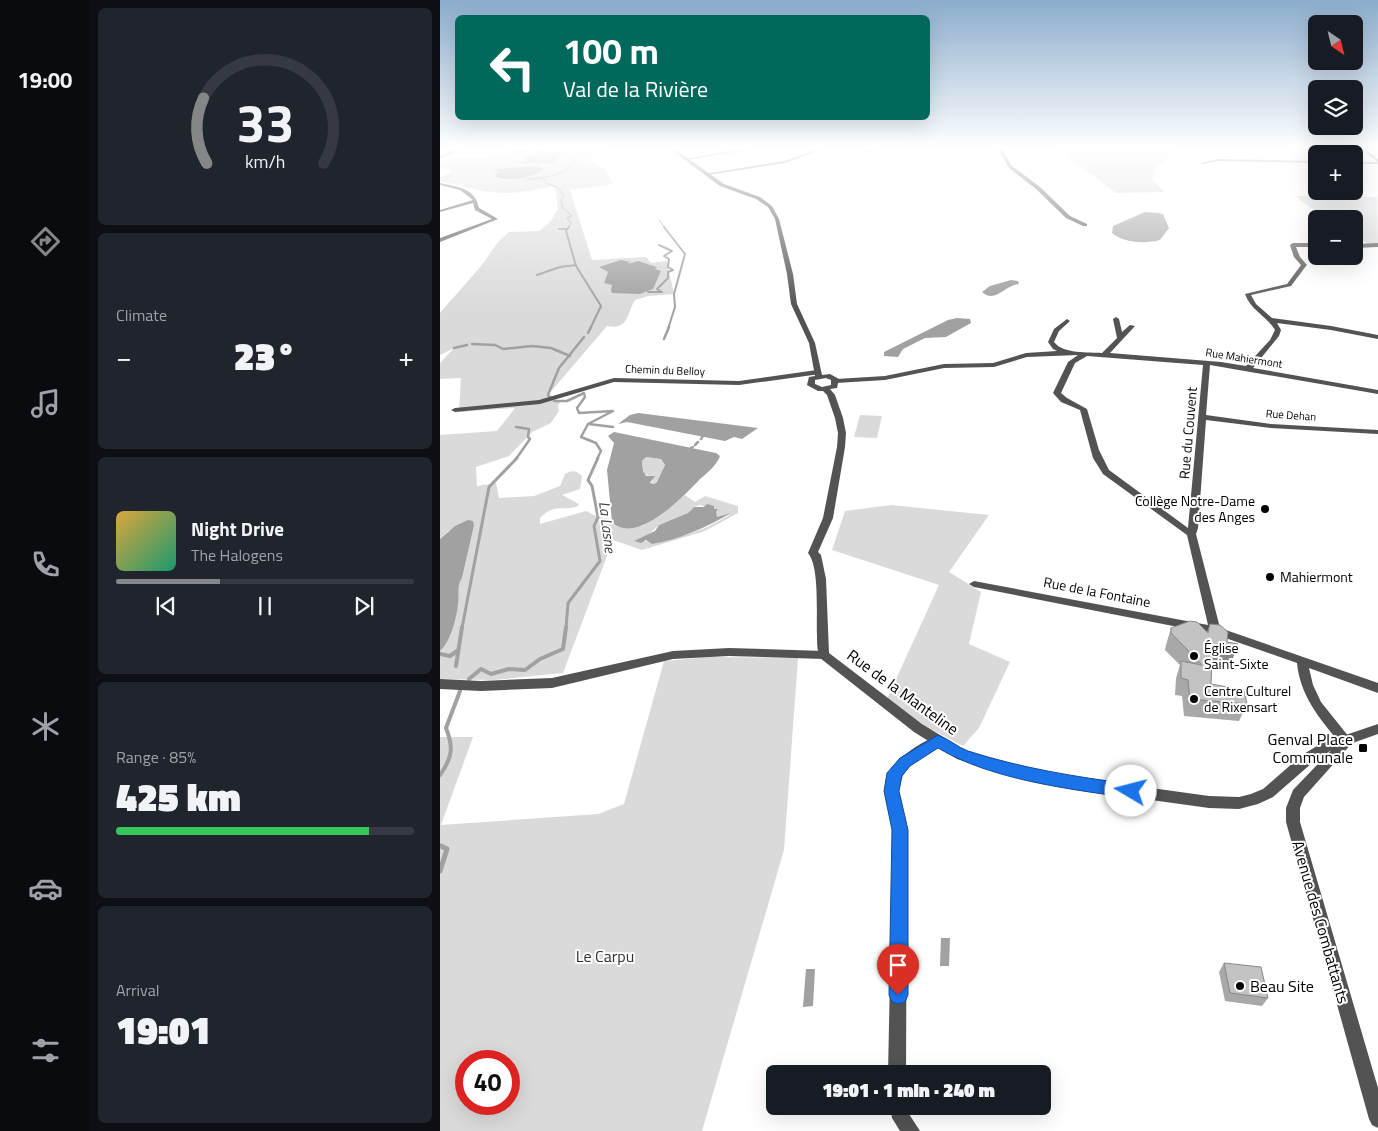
<!DOCTYPE html>
<html lang="en">
<head>
<meta charset="utf-8">
<style>
	:root { --surface:#171b24; --page:#20242c; --text:#f1f3f6; --muted:#9ea1a6; --line:#363941; --accent:#858687 }
	body { margin:0; font-family:"Titillium Web",sans-serif; background:var(--page); color:var(--text); height:100vh; display:flex; flex-direction:column; font-size:19px; white-space:nowrap }
	* { box-sizing:border-box; margin:0 }
	p { font-size:16px; color:var(--muted) }
	.icon { flex:none; width:28px; height:28px; fill:none; stroke:currentColor; stroke-width:2; stroke-linecap:round; stroke-linejoin:round }
	.map { position:relative; flex:1; overflow:hidden }
	.side { display:flex; flex-direction:column; gap:8px; padding:8px; background:#0d0f14; width:350px }
	.side>* { flex:none }
	.guide { position:absolute; left:15px; top:15px; width:475px; height:105px; border-radius:8px; box-shadow:0 5px 20px #0002; background:#00695c; color:#fff; overflow:hidden }
	.needle { width:32px; rotate:145deg }
	.controls { position:absolute; left:868px; top:15px; display:grid; gap:10px }
	.controls a { display:grid; place-items:center; width:55px; height:55px; border-radius:8px; background:var(--surface); box-shadow:0 5px 20px #0002; font-size:25px }
	.speed { position:absolute; left:15px; top:1050px; display:flex; gap:10px; font-size:25px; font-weight:700; text-align:center }
	.speed>* { display:grid; place-content:center; width:65px; height:65px; border-radius:50%; background:var(--surface); box-shadow:0 5px 20px #0002; line-height:1 }
	.speed .limit { border:8px solid #d22; background:#fff; color:#111 }
	.pin { position:absolute; display:grid; place-items:center; width:42px; height:42px; color:#fff; margin:-51px -21px; border-radius:50% 50% 50% 0; rotate:-45deg; box-shadow:0 0 5px #0007 }
	.pin .icon { rotate:45deg }
	.me { position:absolute; width:55px; margin:-28px; rotate:278deg; stroke-linejoin:round; filter:drop-shadow(0 0 4px #0008) }
	.turn { display:flex; align-items:center; gap:18px; height:105px; padding:0 25px; font-size:22px }
	.turn .icon { width:65px; height:65px; stroke-width:2.5 }
	.turn b { display:block; font-size:35px; line-height:42px }
	.big { font-size:38px; font-weight:800; line-height:1.1 }
	.side .tile { flex:1; display:flex; flex-direction:column; justify-content:center; gap:8px; min-width:0; padding:0 18px; border-radius:8px; background:var(--page) }
	.side .dial { align-items:center; gap:0 }
	.dial svg { height:130px; overflow:visible; fill:none; stroke:var(--line); stroke-width:7; stroke-linecap:round; text-anchor:middle }
	.dial text { fill:var(--text); stroke:none }
	.song { display:flex; align-items:center; gap:15px }
	.cover { width:60px; height:60px; border-radius:8px; background:linear-gradient(135deg,hsl(40 70% 55%),hsl(160 70% 35%)) }
	.played { height:5px; border-radius:2px; background:linear-gradient(90deg,var(--accent) 35%,var(--line) 35%) }
	.keys { display:flex; justify-content:space-around; direction:ltr }
	.heat { display:flex; justify-content:space-between; align-items:center; font-size:28px; direction:ltr }
	.charge { height:8px; border-radius:4px; background:linear-gradient(90deg,#34c759 85%,var(--line) 0) }
	.trip { position:absolute; left:326px; top:1065px; width:285px; height:50px; border-radius:8px; background:var(--surface); box-shadow:0 5px 20px #0002; font-weight:800; line-height:50px; text-align:center }
	main { display:flex; flex:1; min-height:0 }
	.tabs { display:flex; flex-direction:column; width:90px; justify-content:space-around; align-items:center; background:#090b0e; color:var(--muted) }
	.tabs .icon { width:35px; height:35px }
	.tabs .active { color:var(--accent) }
	.tabs b { font-size:22px; color:var(--text) }
	.map>svg:first-child { display:block }
	.green { fill:#dadada; fill-rule:evenodd }
	.water { fill:#a1a1a1; fill-rule:evenodd }
	.lines { fill:none; stroke-linecap:round; stroke-linejoin:round }
	.stream-far5 { stroke:#a1a1a1; stroke-width:1 }
	.stream-far4 { stroke:#a1a1a1; stroke-width:2 }
	.stream-far3 { stroke:#a1a1a1; stroke-width:2.5 }
	.stream-far2 { stroke:#a1a1a1; stroke-width:3 }
	.stream-far1 { stroke:#a1a1a1; stroke-width:4 }
	.stream { stroke:#a1a1a1; stroke-width:5 }
	.minor { fill:#535353; fill-rule:evenodd }
	.tertiary { fill:#535353; fill-rule:evenodd }
	.secondary { fill:#202020; fill-rule:evenodd }
	.wall { fill:#a8a8a8 }
	.shaded-wall { fill:#888 }
	.building { fill:#c3c3c3; stroke:#888 }
	.route { fill:#1a73e8; stroke:#114b97 }
	.poi-dot { fill:#000; stroke:#fff; stroke-width:2 }
	.labels { text-anchor:middle; stroke-width:4; stroke-linejoin:round; paint-order:stroke }
	.far-street-label { font-size:11px; fill:#000; stroke:#fff }
	.street-label { font-size:14px; fill:#000; stroke:#fff }
	.poi-label { font-size:14px; fill:#000; stroke:#fff; text-anchor:start }
	.water-label { font-size:15px; font-style:italic; fill:#424242; stroke:#fff }
	.near-street-label { font-size:16px; fill:#000; stroke:#fff }
	.near-poi-label { font-size:16px; fill:#000; stroke:#fff; text-anchor:end }
	.near-park-label { font-size:16px; fill:#313131; stroke:#fff }
</style>
</head>
<body>
<main>
<nav class="tabs">
<b>19:00</b>
<svg class="icon active" aria-label="directions" viewBox="0 0 24 24"><path d="M12 3l9 9-9 9-9-9zM9 14v-3h6M13 9l2 2-2 2"/></svg>
<svg class="icon" aria-label="music" viewBox="0 0 24 24"><path d="M9 18V5l10-2v13"/><circle cx="6" cy="18" r="3"/><circle cx="16" cy="16" r="3"/></svg>
<svg class="icon" aria-label="phone" viewBox="0 0 24 24"><path d="M5 4h4l2 5-3 2q2 4 5 5l2-3 5 2v4C11 20 4 13 5 4z"/></svg>
<svg class="icon" aria-label="climate" viewBox="0 0 24 24"><path d="M12 3v18M4 7l16 10M4 17L20 7"/></svg>
<svg class="icon" aria-label="car" viewBox="0 0 24 24"><path d="M5 17H2v-5l4-1 3-4h7l3 4 3 1v5h-3M9 17h6M6 11h13"/><circle cx="7" cy="17" r="2"/><circle cx="17" cy="17" r="2"/></svg>
<svg class="icon" aria-label="filters" viewBox="0 0 24 24"><path d="M4 7h16M4 17h16"/><circle cx="9" cy="7" r="2"/><circle cx="15" cy="17" r="2"/></svg>
</nav>
<section class="side">
<div class="tile dial"><svg viewBox="0 0 100 80">
<path d="M14 69A42 42 0 1 1 86 69"/>
<path d="M14 69A42 42 0 0 1 12 29" stroke="#858687"/>
<text x="50" y="56" font-size="32" font-weight="700">33</text>
<text x="50" y="72" font-size="11">km/h</text>
</svg></div>
<div class="tile"><p>Climate</p>
<div class="heat"><a>−</a><b class="big">23°</b><a>+</a></div>
</div>
<div class="tile">
<div class="song"><i class="cover"></i><div><b>Night Drive</b><p>The Halogens</p></div></div>
<div class="played"></div>
<div class="keys"><svg class="icon" aria-label="previous" viewBox="0 0 24 24"><path d="M18 5L8 12l10 7zM5 5v14"/></svg><svg class="icon" aria-label="pause" viewBox="0 0 24 24"><path d="M8 5v14M16 5v14"/></svg><svg class="icon" aria-label="next" viewBox="0 0 24 24"><path d="M6 5l10 7-10 7zM19 5v14"/></svg></div>
</div>
<div class="tile"><p>Range · 85%</p><b class="big">425 km</b><div class="charge"></div></div>
<div class="tile"><p>Arrival</p><b class="big">19:01</b></div>
</section>
<div class="map">
<svg width="938" height="1131" viewBox="0 0 938 1131">
	<rect width="100%" height="100%" fill="#fff"/>
	<path class="green" d="M70,149l30,2 -17,7 8,2 -14,3h37l8,-11 -18,-1v-2h62l-16,8 1,4 14,9 8,14 -43,6 22,70 54,-3 5,6 16,-2 7,33 -26,2 -13,4c-9,15 -6,30 -28,26l-59,69 6,6 7,1 -3,3 1,6 -8,12 -19,9 -23,24 -33,11 1,19 19,-3 3,15 35,-2 26,-10 5,-12c7,-4 11,-4 17,2l-2,13 -18,6 17,9 -1,2c-14,6 -23,-4 -38,12v6l46,-13 12,6 14,2v3l30,4 19,-11 24,-20 10,7 10,-6 33,10v7l-33,18 -63,19 -29,-10 -50,133 -69,7 -54,-1v-28c8,-6 17,-36 18,-47 2,-10 -2,-17 4,-26l12,-55 -26,8 -8,8v-104l57,-4 18,-23 -56,4 2,-34 -21,1v-16l14,-15 -14,7v-42l41,-47 17,-24 11,-10 30,-1 12,-10 7,-12 -3,-23c-16,3 -33,7 -50,7 -22,0 -44,-8 -65,-12v-4l12,-5 -2,-3 -10,-1v-7l22,-3h23zM86,166l14,1 -5,5h-5l4,1c-13,4 -27,13 -39,3l3,-4 -5,-3zM260,505l13,4 4,8 14,-3c-25,16 -66,32 -95,26l11,-4 12,-11 29,-12 6,-6z
		M618,149h120l-24,21 -2,9 12,13 -48,1z
		M855,196l82,1 1,47h-10l-14,-9v-16h-28z
		M420,415l22,1 -5,22 -23,-1z
		M206,457l15,2 4,7c-4,7 -5,18 -15,18l3,-3 -1,-5 -8,-1 -2,-14z
		M451,505l98,10 -40,57 32,20 -12,52 41,18 -31,66 -16,18 -36,-19 -40,-28 52,-114 -107,-35 13,-39z
		M269,657l89,1 -14,192 -82,281h-262v-394h33l-32,88 157,-11 26,-10 40,-143zM26,1061h43v43h-43z"/>
	<path class="water" d="M96,149h8l3,3h15l-8,11h-37l11,-3 -5,-2 7,-2 -3,-1 12,-4h-5z
		M91,166l10,1 1,3c-9,7 -37,14 -47,6l3,-4 -5,-3z
		M705,212l14,1 4,1 6,14 -9,12c-15,4 -36,3 -48,-7l1,-7z
		M181,260l9,2 -2,2 10,-3 19,6 -2,2 6,2 -8,18 -13,5 -28,-1 -1,-3 1,-5 -8,-2 4,-11 -9,-5z
		M571,280l7,1 1,3c-14,1 -24,20 -37,8l8,-6z
		M517,318l13,1 1,4 -25,14 -21,1 -22,11 -5,8 -14,-1v-4l64,-32z
		M198,413l120,15 -16,11 -8,-2 -9,4 -98,-19 -9,2 12,-9z
		M174,432l102,21 4,3c-3,9 -13,17 -20,23 -16,17 -63,67 -88,43l-5,-52 7,-27 -6,-7zM206,457l15,2 4,6 -8,17 -3,2 -4,-1 5,-7h-9l-3,-5 -1,-10z
		M267,504l7,2v3h4l-2,3 1,5 14,-4c-24,14 -53,27 -79,31l-6,-4 -5,3 -7,-2 21,-10 4,-6 29,-12 6,-6h10z
		M28,520l5,1 1,4 -12,53c-6,9 -2,16 -4,26 -1,13 -8,39 -18,47v-112l15,-13z
		M501,938h9l-1,28h-9z
		M366,969h9l-2,37 -10,1z"/>
	<g class="lines">
		<path class="stream-far5" d="M122,199l2,-3 -6,-8 -14,-6 3,-3h-20c19,-3 40,-1 48,-21l5,-2 1,-7
			M121,200l2,8 9,8 -5,2 4,5 -3,5
			M219,220l6,8"/>
		<path class="stream-far4" d="M129,227l-3,4 10,35 25,40 -11,23
			M224,227l21,27 -11,40 1,13 -7,22
			M119,229h8
			M97,275l23,-8 16,-2
			M208,292h14l-5,-3 11,-11v-6l5,-2 -5,-3 1,-8 -5,-3 8,-5 -13,-6"/>
		<path class="stream-far3" d="M148,333l3,-6
			M224,339l5,-12
			M32,344l23,1 8,4 29,-3 19,2 19,8
			M14,348l13,-3
			M111,398l-3,-3 11,-27 25,-31
			M114,401h13l17,-8 1,4 -8,11 2,5 34,-2 -25,13 -7,13 15,6 5,8 -4,8
			M149,424l24,3
			M261,439l2,-3
			M255,445l3,-3
			M251,448l2,-1
			M76,459l14,-20 -2,-2 1,-8 -13,-2"/>
		<path class="stream-far2" d="M22,628l27,-141 28,-29
			M126,628l2,-25 32,-42 -6,-35 4,-9 -6,-31 -4,-6 10,-22"/>
		<path class="stream-far1" d="M0,654l10,2 7,-5
			M16,666l6,-39
			M29,679l12,-10 10,5 18,-5 16,1 15,-11 23,-10 3,-22
			M0,775c12,-17 14,-27 6,-47l14,-37
			M0,846l4,2"/>
		<path class="stream" d="M0,871l7,-22 -6,-3"/>
		<path class="minor" d="M302,149h12l-68,11 -2,-1z
			M377,149h7l-39,14 -78,12 -2,-1 79,-13z
			M433,149h6l-8,4 -3,-1z
			M558,149h4l10,17 28,21 30,29 17,8v2h-4l-17,-8 -30,-29 -27,-21z
			M777,159l99,2v2l-99,-2 -14,3 -2,-1z
			M914,162h24v2h-24z
			M0,183c18,4 35,5 39,25l19,11 -58,23v-4l52,-19 -17,-9 -2,-7 -33,9v-2l33,-10 -13,-10 -20,-5z
			M853,243h23v4h-20l4,10 7,8 -1,1 -15,20 -40,9 5,9 16,14 59,8 47,9v4l-47,-9 -54,-7 4,7 -2,6 -26,32 125,22v4l-168,-29 -4,50 65,9 107,6v4l-107,-6 -65,-8 -8,108 -2,6 24,94 158,55v10l-69,-25 4,17 8,17 32,40 -49,55 -4,11v14l78,266v40l-6,-3 -3,-6 -83,-297v-14l7,-18 46,-48c-20,-24 -39,-47 -42,-79l-83,-29 -240,-47 -5,-3 5,-3 234,44 -21,-90 -84,-61 -10,-16 -13,-48 -19,-8 -8,-9 15,-31 10,-7 -51,2 -33,10 -50,1 -59,12 -49,3 -4,-2 4,-2 49,-3 59,-12 49,-1 33,-10 31,-2 -4,-2 -5,-7 6,-13 13,-10 3,2 -11,10 -5,11c9,12 35,10 48,11l15,-15 -4,-19 3,-2 3,2 3,13 8,-7 5,1 -25,27 111,9 25,4 24,-26 5,-10c-8,-14 -24,-19 -30,-36l42,-10 14,-19 -7,-8 -4,-12zM647,356l116,9 -15,163 -79,-58 -10,-20 -12,-41 -20,-11 -6,-5 14,-30z
			M938,243v4l-24,1v-4z
			M377,370h3v4l-81,11 -125,-3 -74,22 -85,8 -4,-2 4,-2 84,-8 75,-22 125,3z
			M289,648l95,3 4,1 2,3 -2,3 -4,1 -95,-3 -56,3 -121,29 -71,3 -41,-2v-10l41,2 71,-3 121,-27z
			M498,736l4,1 2,4 -2,4c-17,11 -44,21 -43,46 0,13 6,26 8,39l-1,244h-18l5,-244c-2,-13 -7,-25 -8,-38 -1,-27 30,-48 53,-56z
			M450,1106h18l1,8 11,17h-20l-8,-13z"/>
		<path class="tertiary" d="M18,149h6l-24,9v-2z
			M230,149h5l49,35 36,13 12,9 7,13 14,55 4,30 18,39 7,32 8,-1 9,5 -2,9 -7,1 5,6 8,23 3,15 -1,14 -12,71 -15,34 3,3 5,24 3,74 93,71 44,27 39,11 67,15 137,19 30,1 12,-3 12,-5 39,-34 20,-12 56,-19v10l-48,17 -18,12 -39,34 -15,7 -19,5 -30,-1 -137,-19 -67,-15 -48,-15 -43,-27 -94,-74c-3,-7 -3,-16 -3,-23 -1,-19 3,-68 -9,-82l15,-35 14,-71 1,-14 -3,-15 -8,-23 -4,-4h-5l-11,-6 2,-8 6,-1 -6,-33 -18,-39 -4,-30 -12,-55 -7,-12 -12,-8 -36,-13zM386,378l5,2v5l-9,2 -7,-3v-4z"/>
		<path class="secondary" d="M920,149h5l13,10v3z"/>
	</g>
	<path class="wall" d="M770,624l17,18 5,19 -20,8 -1,15 36,20 -8,17 -55,-5 -2,-20 -7,-1 1,-17 4,-13 -15,-15 1,-5 5,-17 36,4z
		M784,963l44,35 -6,8 -37,-5 -6,-29z"/>
	<path class="shaded-wall" d="M798,644l-6,17 -26,10 6,-17z"/>
	<path class="building" d="M750,621l7,1 11,11 2,-9 10,1 8,7 -1,10 11,2 -26,10 -1,30 33,6 3,14 -57,-5 -2,-19 -7,-2v-17l21,4 -31,-32v-5z
		M784,963l37,4 7,31 -38,-5z"/>
	<linearGradient id="sky" x2="0" y2="1"><stop stop-color="#8baccc"/><stop offset="0.48" stop-color="#fff"/><stop offset="1" stop-color="#fff" stop-opacity="0"/></linearGradient>
	<rect width="938" height="308" fill="url(#sky)"/>
	<path class="route" d="M498,735c11,4 19,12 30,16 53,17 108,26 163,33l5,2 2,5 -2,5 -5,2c-62,-9 -139,-18 -193,-50l-28,18 -8,10 -3,15 9,39v165l-3,7 -7,2 -6,-2 -3,-7 3,-165 -8,-39 3,-18 13,-15z"/>
	<g class="poi-dot">
		<circle cx="825" cy="509" r="5"/>
		<circle cx="830" cy="577" r="5"/>
		<circle cx="754" cy="656" r="5"/>
		<circle cx="754" cy="699" r="5"/>
		<rect x="918" y="743" width="10" height="10" rx="2.5"/>
		<circle cx="800" cy="986" r="5"/>
	</g>
	<g class="labels">
		<g class="far-street-label">
			<text transform="translate(804 358) rotate(9)" y="4">Rue Mahiermont</text>
			<text transform="translate(225 370) rotate(2)" y="4">Chemin du Belloy</text>
			<text transform="translate(851 415) rotate(4)" y="4">Rue Dehan</text>
		</g>
		<g class="street-label">
			<text transform="translate(748 433) rotate(-85)" y="5">Rue du Couvent</text>
			<text transform="translate(657 592) rotate(11)" y="5">Rue de la Fontaine</text>
		</g>
		<g class="poi-label">
			<text x="815" y="506" text-anchor="end">Collège Notre-Dame<tspan x="815" dy="16">des Anges</tspan></text>
			<text x="840" y="582">Mahiermont</text>
			<text x="764" y="653">Église<tspan x="764" dy="16">Saint-Sixte</tspan></text>
			<text x="764" y="696">Centre Culturel<tspan x="764" dy="16">de Rixensart</tspan></text>
		</g>
		<g class="water-label">
			<text transform="translate(167 527) rotate(83)" y="5">La Lasne</text>
		</g>
		<g class="near-street-label">
			<text transform="translate(463 692) rotate(36)" y="6">Rue de la Manteline</text>
			<text transform="translate(881 922) rotate(74)" y="6">Avenue des Combattants</text>
		</g>
		<g class="near-poi-label">
			<text x="913" y="745">Genval Place<tspan x="913" dy="18">Communale</tspan></text>
			<text x="810" y="992" text-anchor="start">Beau Site</text>
		</g>
		<g class="near-park-label">
			<text x="165" y="962">Le Carpu</text>
		</g>
	</g>
</svg>
<div class="controls">
<a><svg class="needle" viewBox="-14 -14 28 28"><path d="M0-13l5 13h-10z" fill="#e53935"/><path d="M0 13l5-13h-10z" fill="#9ea1a6"/></svg></a>
<a><svg class="icon" aria-label="layers" viewBox="0 0 24 24"><path d="M12 4l9 5-9 5-9-5zM3 14l9 5 9-5"/></svg></a>
<a>+</a>
<a>−</a>
</div>
<div class="speed"><div class="limit">40</div></div>
<div class="pin" style="left:458px;top:995px;background:#d93025"><svg class="icon" aria-label="arrive" viewBox="0 0 24 24"><path d="M6 21V4h12l-3 4 3 4H6"/></svg></div>
<svg class="me" style="left:691px;top:791px" viewBox="-20 -20 40 40"><circle r="19" fill="#fff"/><path d="M0-13L10 11 0 6-10 11z" fill="#1a73e8"/></svg>
<div class="trip">19:01 · 1 min · 240 m</div>
<div class="guide">
<div class="turn"><svg class="icon" aria-label="left" viewBox="0 0 24 24"><path d="M17 20v-9H6M10 6l-5 5 5 5"/></svg><div><b>100 m</b>Val de la Rivière</div></div>
</div>
</div>
</main>
</body>
</html>
